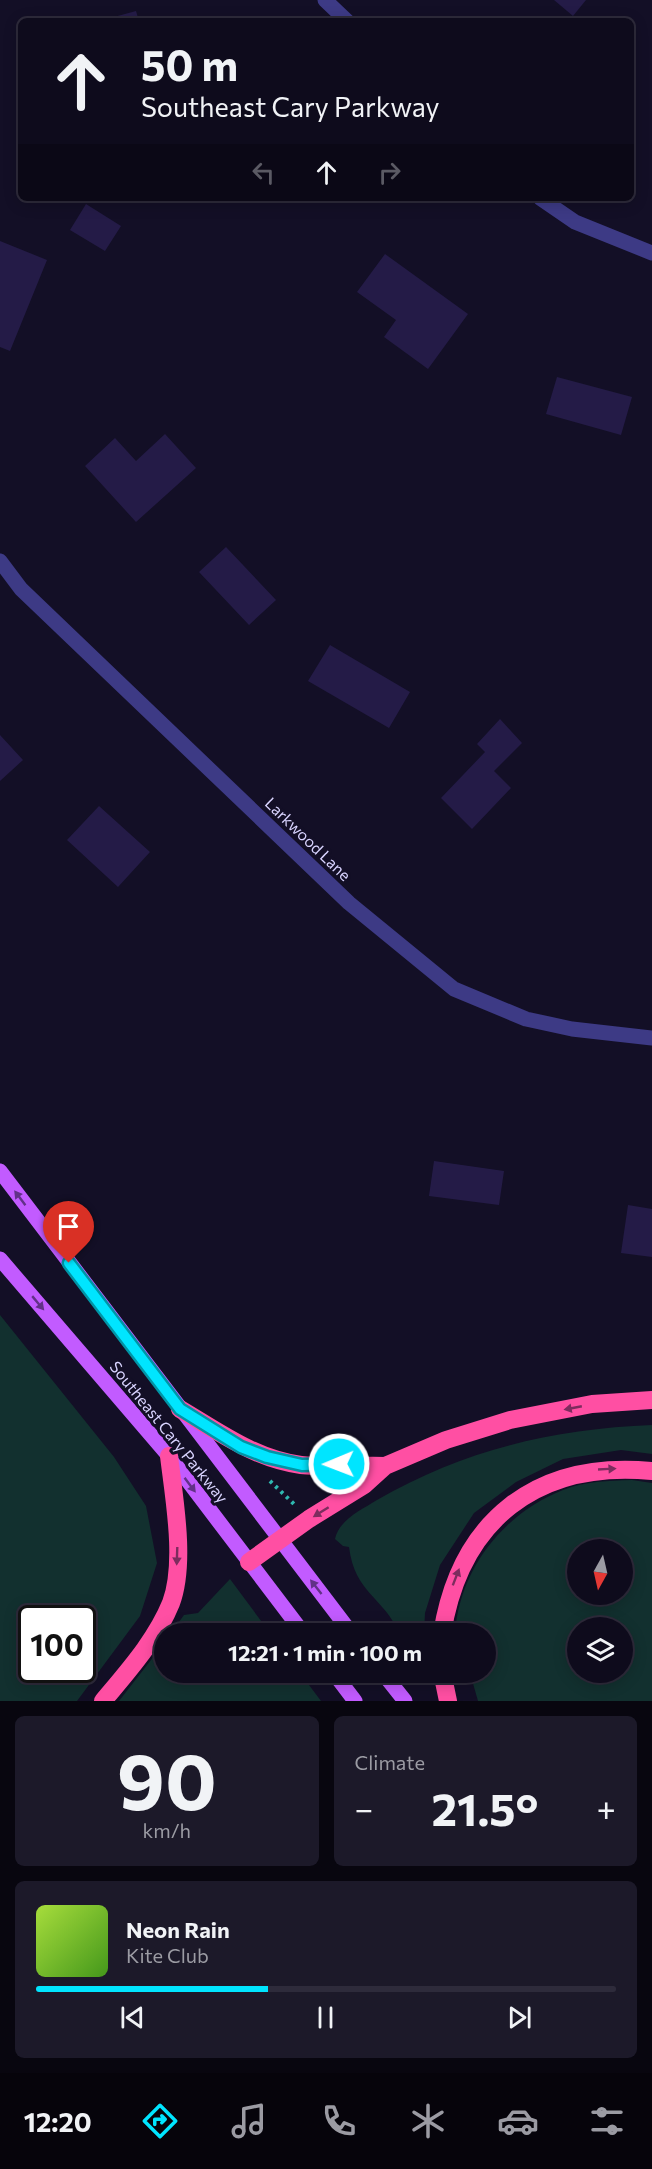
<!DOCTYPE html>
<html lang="en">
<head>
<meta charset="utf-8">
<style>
	:root { --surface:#0e0b1c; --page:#1c1929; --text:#f1f3f6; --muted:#9b9ba3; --line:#2e2b3b; --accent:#00e5ff }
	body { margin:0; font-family:Commissioner,sans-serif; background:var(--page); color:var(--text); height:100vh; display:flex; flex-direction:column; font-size:22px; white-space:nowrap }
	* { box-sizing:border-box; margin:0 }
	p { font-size:20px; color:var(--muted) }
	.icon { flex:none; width:33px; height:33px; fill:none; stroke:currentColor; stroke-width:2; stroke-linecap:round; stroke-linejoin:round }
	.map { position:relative; height:1701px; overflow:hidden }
	.drawer { display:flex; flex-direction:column; gap:15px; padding:15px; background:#08060f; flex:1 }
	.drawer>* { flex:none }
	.banner { position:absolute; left:18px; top:18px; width:616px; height:183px; border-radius:9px; box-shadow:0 3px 15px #0003,0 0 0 2px var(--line); background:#0e0b1c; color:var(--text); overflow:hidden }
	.needle { width:39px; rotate:188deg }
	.tools { position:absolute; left:567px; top:1539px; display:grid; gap:12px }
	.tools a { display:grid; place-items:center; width:66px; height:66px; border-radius:50%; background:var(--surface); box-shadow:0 3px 15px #0003,0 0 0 2px var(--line); font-size:30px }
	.speed { position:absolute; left:18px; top:1605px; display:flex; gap:12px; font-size:30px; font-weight:700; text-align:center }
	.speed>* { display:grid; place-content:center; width:78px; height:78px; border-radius:50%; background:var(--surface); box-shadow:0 3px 15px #0003,0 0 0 2px var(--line); line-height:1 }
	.speed .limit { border:3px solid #111; border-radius:9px; background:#fff; color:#111 }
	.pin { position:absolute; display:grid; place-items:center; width:51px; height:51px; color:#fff; margin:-62px -26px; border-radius:50% 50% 50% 0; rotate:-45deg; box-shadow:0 0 6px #0007 }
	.pin .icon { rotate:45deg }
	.me { position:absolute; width:66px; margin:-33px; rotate:269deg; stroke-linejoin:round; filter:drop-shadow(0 0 4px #0008) }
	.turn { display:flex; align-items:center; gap:21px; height:126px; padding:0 24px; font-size:27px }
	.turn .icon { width:78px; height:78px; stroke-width:2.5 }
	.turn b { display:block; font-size:42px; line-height:51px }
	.lanes { display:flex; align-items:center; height:57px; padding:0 24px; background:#0003; justify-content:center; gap:30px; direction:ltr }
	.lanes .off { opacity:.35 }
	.big { font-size:45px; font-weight:700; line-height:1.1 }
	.drawer .tile { flex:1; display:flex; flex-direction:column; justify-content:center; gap:9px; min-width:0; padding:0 21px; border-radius:9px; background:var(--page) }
	.drawer .dial { align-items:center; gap:0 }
	.dial b { font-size:78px; line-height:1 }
	.song { display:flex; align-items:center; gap:18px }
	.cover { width:72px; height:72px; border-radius:9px; background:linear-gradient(135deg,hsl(80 70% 55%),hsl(100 70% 35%)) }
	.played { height:6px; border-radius:3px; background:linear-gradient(90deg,var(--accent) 40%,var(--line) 40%) }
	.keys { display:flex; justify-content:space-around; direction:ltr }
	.heat { display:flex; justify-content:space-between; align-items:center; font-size:33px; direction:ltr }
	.drawer .tiles { flex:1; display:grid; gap:15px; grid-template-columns:1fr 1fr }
	.tile:last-child { grid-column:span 2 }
	.trip { position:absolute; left:154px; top:1623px; width:342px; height:60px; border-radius:30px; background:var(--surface); box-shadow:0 3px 15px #0003,0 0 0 2px var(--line); font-weight:700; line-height:60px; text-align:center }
	.tab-bar { display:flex; height:96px; justify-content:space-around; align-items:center; background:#06040b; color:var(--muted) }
	.tab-bar .icon { width:42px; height:42px }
	.tab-bar .on { color:var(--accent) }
	.tab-bar b { font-size:27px; color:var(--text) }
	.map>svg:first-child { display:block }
	.green { fill:#12302f; fill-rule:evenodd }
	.building { fill:#241b47 }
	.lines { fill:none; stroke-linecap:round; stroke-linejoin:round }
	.path { stroke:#2fb8b0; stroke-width:4; stroke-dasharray:3 4.5; stroke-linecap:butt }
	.street { stroke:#3d3a85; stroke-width:15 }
	.primary { stroke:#c25bff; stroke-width:15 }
	.highway { stroke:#ff4fa3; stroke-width:18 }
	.oneway { fill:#623188 }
	.oneway2 { fill:#7d2c5e }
	.route-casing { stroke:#0095a6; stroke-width:15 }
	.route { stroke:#00e5ff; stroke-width:10 }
	.labels { text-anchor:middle; stroke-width:6; stroke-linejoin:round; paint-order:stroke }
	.street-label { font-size:16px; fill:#d9d4ff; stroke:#130f26 }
</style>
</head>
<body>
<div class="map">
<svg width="652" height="1701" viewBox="0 0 652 1701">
	<rect width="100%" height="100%" fill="#130f26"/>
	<path class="green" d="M0,1315l114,142 32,49 11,57 -17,53 -63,85h-77zM82,1618v52h-50v-52z
		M652,1425v29l-31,-4 -58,9 -47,23 -42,31 -34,52 -15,48 -1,20h-25c-16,-37 -44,-39 -50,-86l-6,-1 -8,-7c4,-19 26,-29 42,-39 86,-50 176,-71 275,-75z
		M632,1480l20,3v218h-174l-8,-28 16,-1v-38h-31c4,-65 49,-121 108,-144 22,-9 45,-9 69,-10zM578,1550h44v44h-44zM578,1628h44v44h-44z
		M230,1579l40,54h-99l13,-18 14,-2z
		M165,1642v30l135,1 21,28h-202z"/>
	<path class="building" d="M554,0h32l-13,16z
		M136,11l3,10h-36v-1z
		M86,204l35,22 -16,25 -35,-21z
		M0,241l47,19 -37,91 -10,-4z
		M385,254l83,60 -40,55 -44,-32 12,-17 -39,-28z
		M557,377l75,20 -11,38 -75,-21z
		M165,434l31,34 -60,54 -51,-56 30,-28 21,23z
		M226,547l50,53 -27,25 -50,-53z
		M330,645l80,47 -21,36 -81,-47z
		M500,719l22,24 -28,28 17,17 -39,41 -31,-31 44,-46 -8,-8z
		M0,735l23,25 -23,21z
		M99,806l51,46 -32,35 -51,-47z
		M434,1161l70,10 -5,34 -70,-9z
		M628,1205l24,4v48l-31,-4z"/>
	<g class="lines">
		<path class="path" d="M270,1481l25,24"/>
		<path class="street" d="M325,0l22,21
			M540,198l35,24 77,31
			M0,561l21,28 328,314 105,86 72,30 46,10 80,9"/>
		<path class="primary" d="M0,1171l352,463
			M0,1259l169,197 135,178
			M333,1672l22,29
			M382,1672l23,29"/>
		<path class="highway" d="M180,1409c39,23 75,50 121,56 27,3 57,0 84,1
			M249,1562l60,-43 55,-34 21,-19 61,-26 64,-20 82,-16 60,-4
			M442,1634c18,-114 95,-174 210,-163
			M442,1672l6,29
			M103,1701c25,-30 53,-61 68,-98 15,-40 3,-105 -2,-147"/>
	</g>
	<defs><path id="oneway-solid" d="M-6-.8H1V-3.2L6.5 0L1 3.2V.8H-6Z" transform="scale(1.5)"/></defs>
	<g class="oneway">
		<use href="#oneway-solid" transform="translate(20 1198) rotate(-127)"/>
		<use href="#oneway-solid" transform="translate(38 1303) rotate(50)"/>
		<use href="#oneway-solid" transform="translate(190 1485) rotate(53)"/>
		<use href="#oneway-solid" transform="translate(316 1587) rotate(-128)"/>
	</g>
	<g class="oneway2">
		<use href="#oneway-solid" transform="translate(573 1408) rotate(169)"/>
		<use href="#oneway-solid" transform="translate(607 1469) rotate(-3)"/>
		<use href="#oneway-solid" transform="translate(321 1512) rotate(148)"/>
		<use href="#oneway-solid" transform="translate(177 1556) rotate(92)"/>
		<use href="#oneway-solid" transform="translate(456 1577) rotate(-69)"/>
	</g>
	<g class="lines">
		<g class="route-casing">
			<path id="route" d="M69,1263l111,146 61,38 26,10 35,8 37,-1"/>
		</g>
		<use href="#route" class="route"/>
	</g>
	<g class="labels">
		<g class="street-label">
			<text transform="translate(308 839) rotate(44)" y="6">Larkwood Lane</text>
			<text transform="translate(169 1432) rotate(51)" y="6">Southeast Cary Parkway</text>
		</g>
	</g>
</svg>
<div class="tools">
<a><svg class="needle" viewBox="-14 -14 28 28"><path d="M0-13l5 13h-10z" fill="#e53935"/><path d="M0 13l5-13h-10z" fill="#9b9ba3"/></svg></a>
<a><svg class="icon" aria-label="layers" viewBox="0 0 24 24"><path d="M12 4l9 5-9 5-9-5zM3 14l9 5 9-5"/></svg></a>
</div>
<div class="speed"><div class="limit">100</div></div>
<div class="pin" style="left:69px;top:1263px;background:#d93025"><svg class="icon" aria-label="arrive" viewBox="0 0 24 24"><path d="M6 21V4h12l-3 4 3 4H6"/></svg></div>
<svg class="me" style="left:339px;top:1464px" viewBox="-20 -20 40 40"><circle r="17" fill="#00e5ff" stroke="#fff" stroke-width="3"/><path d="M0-11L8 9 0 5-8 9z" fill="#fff"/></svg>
<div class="trip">12:21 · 1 min · 100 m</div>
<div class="banner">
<div class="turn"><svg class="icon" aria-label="ahead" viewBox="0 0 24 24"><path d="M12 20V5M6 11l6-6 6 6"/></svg><div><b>50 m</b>Southeast Cary Parkway</div></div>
<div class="lanes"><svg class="icon off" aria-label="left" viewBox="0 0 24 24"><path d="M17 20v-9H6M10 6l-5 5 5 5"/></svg><svg class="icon" aria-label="ahead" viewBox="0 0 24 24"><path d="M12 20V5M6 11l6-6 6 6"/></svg><svg class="icon off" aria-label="right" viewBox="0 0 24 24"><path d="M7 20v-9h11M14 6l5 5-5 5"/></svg></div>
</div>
</div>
<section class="drawer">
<div class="tiles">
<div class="tile dial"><b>90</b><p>km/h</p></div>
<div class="tile"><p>Climate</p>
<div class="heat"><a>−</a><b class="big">21.5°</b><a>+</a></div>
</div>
<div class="tile">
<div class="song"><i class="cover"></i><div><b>Neon Rain</b><p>Kite Club</p></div></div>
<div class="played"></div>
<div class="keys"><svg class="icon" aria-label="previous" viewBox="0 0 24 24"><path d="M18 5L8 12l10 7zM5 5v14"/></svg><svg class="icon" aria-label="pause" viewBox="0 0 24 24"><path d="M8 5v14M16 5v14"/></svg><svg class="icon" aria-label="next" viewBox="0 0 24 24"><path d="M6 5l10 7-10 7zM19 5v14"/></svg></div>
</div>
</div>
</section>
<nav class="tab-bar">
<b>12:20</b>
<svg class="icon on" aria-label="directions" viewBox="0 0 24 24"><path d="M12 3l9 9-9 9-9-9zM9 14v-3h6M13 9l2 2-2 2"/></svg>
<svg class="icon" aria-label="music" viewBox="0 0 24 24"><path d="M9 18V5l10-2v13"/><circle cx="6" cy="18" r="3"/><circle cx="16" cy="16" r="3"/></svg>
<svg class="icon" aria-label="phone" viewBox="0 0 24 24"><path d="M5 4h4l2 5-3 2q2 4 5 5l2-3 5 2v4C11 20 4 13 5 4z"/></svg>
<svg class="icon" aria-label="climate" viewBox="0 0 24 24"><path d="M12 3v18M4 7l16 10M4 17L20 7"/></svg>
<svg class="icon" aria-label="car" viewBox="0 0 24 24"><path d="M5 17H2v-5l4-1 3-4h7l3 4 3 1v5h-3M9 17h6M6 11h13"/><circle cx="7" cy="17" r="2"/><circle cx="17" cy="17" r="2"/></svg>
<svg class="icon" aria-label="filters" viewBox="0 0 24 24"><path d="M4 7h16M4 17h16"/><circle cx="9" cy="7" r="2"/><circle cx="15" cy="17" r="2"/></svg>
</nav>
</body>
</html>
